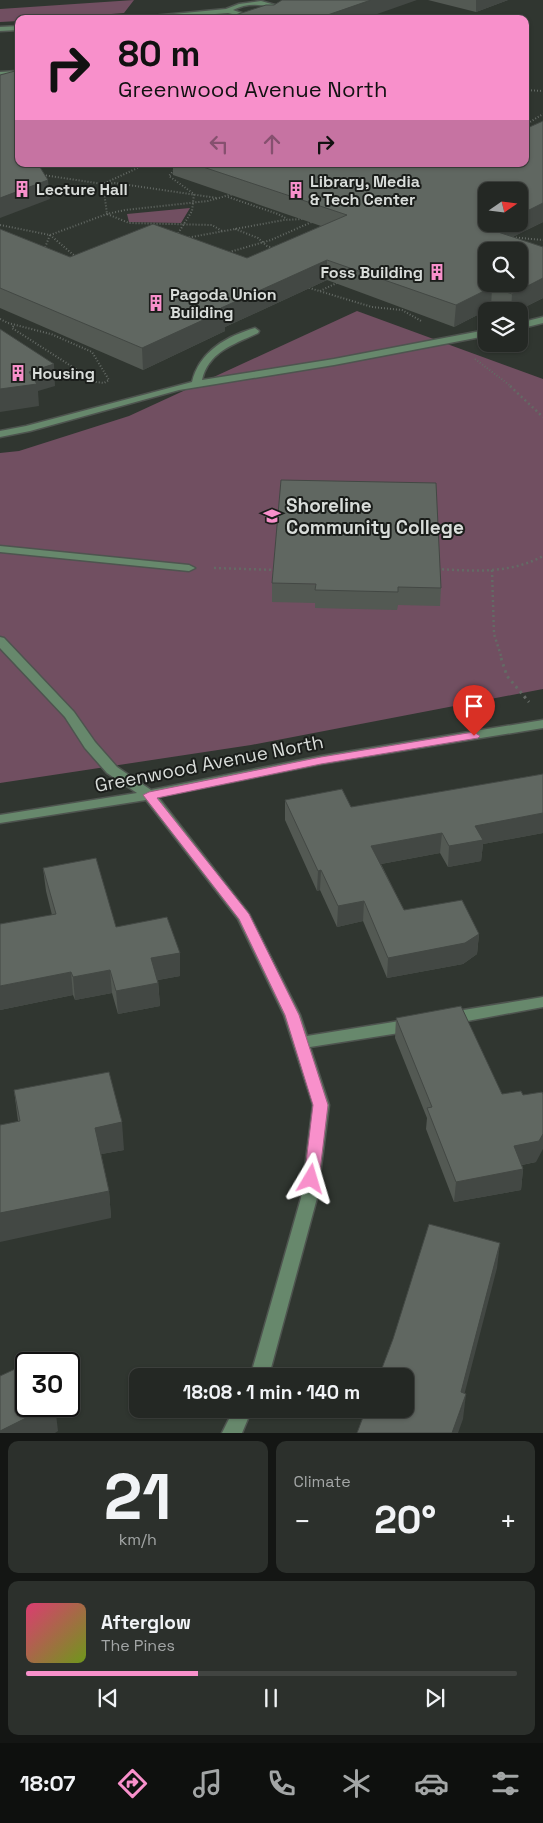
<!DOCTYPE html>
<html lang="en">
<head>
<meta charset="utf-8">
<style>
	:root { --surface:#242824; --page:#2c302c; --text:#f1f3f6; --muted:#a3a6a6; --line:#414441; --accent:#f890cb }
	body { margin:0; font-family:"Space Grotesk",sans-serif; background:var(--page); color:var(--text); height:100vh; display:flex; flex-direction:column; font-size:19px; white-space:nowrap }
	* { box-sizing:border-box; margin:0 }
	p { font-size:16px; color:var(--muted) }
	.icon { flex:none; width:28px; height:28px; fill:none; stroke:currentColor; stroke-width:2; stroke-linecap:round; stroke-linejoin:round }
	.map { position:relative; height:1433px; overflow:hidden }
	.sheet { display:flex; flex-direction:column; gap:8px; padding:8px; background:#141614; flex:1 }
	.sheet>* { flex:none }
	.top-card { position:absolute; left:15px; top:15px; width:514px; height:152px; border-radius:10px; box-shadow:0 1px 4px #0004,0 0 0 1px var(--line); background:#f890cb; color:#111; overflow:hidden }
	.needle { width:32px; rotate:76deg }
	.tools { position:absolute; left:478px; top:182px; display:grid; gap:10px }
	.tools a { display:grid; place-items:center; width:50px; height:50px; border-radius:10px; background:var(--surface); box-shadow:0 1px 4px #0004,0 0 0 1px var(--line); font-size:25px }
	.speed { position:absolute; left:15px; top:1352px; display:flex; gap:10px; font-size:25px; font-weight:700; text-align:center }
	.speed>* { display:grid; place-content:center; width:65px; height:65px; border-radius:50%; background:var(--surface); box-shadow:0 1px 4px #0004,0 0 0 1px var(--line); line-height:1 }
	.speed .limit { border:2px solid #111; border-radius:8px; background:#fff; color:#111 }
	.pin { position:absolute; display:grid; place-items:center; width:42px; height:42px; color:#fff; margin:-51px -21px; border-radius:50% 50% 50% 0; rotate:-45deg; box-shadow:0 0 5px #0007 }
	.pin .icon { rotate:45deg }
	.me { position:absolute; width:55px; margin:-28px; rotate:7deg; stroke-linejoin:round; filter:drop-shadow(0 0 4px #0008) }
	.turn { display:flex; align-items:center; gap:18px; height:105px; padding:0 20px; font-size:22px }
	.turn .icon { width:65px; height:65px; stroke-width:2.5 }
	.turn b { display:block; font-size:35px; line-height:42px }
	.lanes { display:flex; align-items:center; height:48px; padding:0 20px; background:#0003; justify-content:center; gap:25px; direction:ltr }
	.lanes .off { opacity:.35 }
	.big { font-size:38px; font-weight:600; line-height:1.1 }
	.sheet .card { flex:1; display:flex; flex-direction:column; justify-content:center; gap:8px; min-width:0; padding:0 18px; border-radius:10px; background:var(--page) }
	.sheet .dial { align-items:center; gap:0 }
	.dial b { font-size:65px; line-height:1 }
	.song { display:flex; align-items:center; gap:15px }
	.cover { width:60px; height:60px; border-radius:8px; background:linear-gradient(135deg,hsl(340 70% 55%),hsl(80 70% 35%)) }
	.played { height:5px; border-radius:2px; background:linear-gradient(90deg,var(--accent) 35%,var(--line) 35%) }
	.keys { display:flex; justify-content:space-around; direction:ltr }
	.heat { display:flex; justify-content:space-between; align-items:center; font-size:28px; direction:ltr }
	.sheet .tiles { flex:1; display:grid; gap:8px; grid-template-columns:1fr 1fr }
	.card:last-child { grid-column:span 2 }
	.trip { position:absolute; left:129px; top:1368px; width:285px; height:50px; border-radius:10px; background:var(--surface); box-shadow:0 1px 4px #0004,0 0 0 1px var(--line); font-weight:600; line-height:50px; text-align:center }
	.tab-bar { display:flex; height:80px; justify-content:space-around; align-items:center; background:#0e100e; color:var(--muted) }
	.tab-bar .icon { width:35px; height:35px }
	.tab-bar .active { color:var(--accent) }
	.tab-bar b { font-size:22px; color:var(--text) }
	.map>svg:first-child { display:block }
	.green { fill:#714f61 }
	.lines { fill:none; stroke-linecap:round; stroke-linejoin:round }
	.minor-casing { stroke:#4e544f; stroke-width:3 }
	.path-far2 { stroke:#646a65; stroke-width:2; stroke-dasharray:1 2; stroke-linecap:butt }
	.path-far1 { stroke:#646a65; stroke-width:2.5; stroke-dasharray:2 3; stroke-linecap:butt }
	.path { stroke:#646a65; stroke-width:3; stroke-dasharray:2.5 4; stroke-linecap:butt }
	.minor { fill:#67886c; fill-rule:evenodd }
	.wall { fill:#535953 }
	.shaded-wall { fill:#434844 }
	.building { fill:#606761; stroke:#434844; fill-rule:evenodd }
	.route { fill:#f890cb; stroke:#a15e84 }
	.labels { text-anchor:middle; stroke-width:4; stroke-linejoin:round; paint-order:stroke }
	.far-poi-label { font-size:16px; font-weight:bold; fill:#d9ddda; stroke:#1a1d1a; text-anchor:start }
	.poi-label { font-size:19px; font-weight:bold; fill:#d9ddda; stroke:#1a1d1a; text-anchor:start }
	.street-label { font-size:19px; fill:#d9ddda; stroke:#1a1d1a }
</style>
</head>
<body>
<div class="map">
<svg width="543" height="1433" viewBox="0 0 543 1433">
	<rect width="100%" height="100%" fill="#303630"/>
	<path class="green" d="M134,0l-10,13 -76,6h-29v2l-19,1v-13z
		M190,208l-9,15 -52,-1 -2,-8z
		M357,311l186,68v310l-292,56 -251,38v-330l19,-2 110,-35z"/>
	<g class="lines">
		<g class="minor-casing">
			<path id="minor" d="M261,1l21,6 2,4 -3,2c-13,-10 -33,-11 -48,-3l20,7 1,2 -26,-6 -77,6h-30l105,-10 13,-5z
				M19,26v4l-19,1v-4z
				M19,71v4l-19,1v-4z
				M543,317v6l-24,6v-6z
				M255,328l4,3 -1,2c-24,11 -50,19 -56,47l132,-21 152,-29v6l-152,29 -155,25 -149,41 -30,6v-6l26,-5 166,-44c7,-30 35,-46 63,-54z
				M0,546l189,19 6,3 -6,3 -189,-19z
				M0,637l4,1 70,74 21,30 22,25 34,23 170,-34 222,-36v8l-222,36 -163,33 91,117 51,101 7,21 105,-17 5,2 3,4 -3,4 -5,2 -102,16 19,58 -12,93 -46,170 -4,8h-18l4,-9 48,-169 12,-93 -29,-90 -46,-96 -92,-119 -146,23v-8l137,-22 -30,-20 -22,-25 -20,-31 -65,-69z
				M543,997v10l-92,17 -5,-2 -3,-4 3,-4 5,-2z
				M234,1409h18l-10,24h-20z"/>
		</g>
		<path class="path-far2" d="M525,90l18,1
			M525,125l18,-11
			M146,164l-43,20 4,30 22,9 83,2 10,6
			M174,170l-5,6 25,18 -2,17 -15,24
			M43,175l60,9 12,-1 102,15
			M228,197l50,17 9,5
			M0,225l50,10 57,-21 18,-4 83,-9 25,-7
			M235,229l23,9 9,8 9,3
			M50,235l26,22
			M510,237l33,3
			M186,238l98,-18 19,-1
			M44,250l6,-15
			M226,253l45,-13 43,-19
			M306,287l66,20 30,3 19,11
			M320,291l19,-9
			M0,319l8,4 43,11 41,18 17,28 -5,3 -8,-1 -84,-54 2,-3
			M475,359l37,28"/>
		<path class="path-far1" d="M510,386l33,31
			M214,568l62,2
			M437,569c37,2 73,5 106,-13
			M492,570l2,64 8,25"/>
		<path class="path" d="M501,658l6,18 22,26"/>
		<use href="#minor" class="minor"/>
	</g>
	<path class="wall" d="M428,0h80l-32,12z
		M543,121v101l-31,15 31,10v51l-26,13h-17l-9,-3 -37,19 -127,-47 -102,47v4l-82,39 -143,-62v-79l70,28 177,1 74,-32 -148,-51v-11h352z
		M272,583l169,5 -1,18 -42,-1 -1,5 -82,-2v-5l-43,-1z
		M543,774v59l-60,11 -2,17 -33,6 -8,-14 -59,11 23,46 75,24 -2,20 -14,10 -76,14 -24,-57 -26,6 -17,-37 -3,1 -32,-71v-20l66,7z
		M43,868l73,59 64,49 -22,4 2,26 -42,8 -6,-21 -37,7 -2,-5 -73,15v-86l52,-9 -6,-24z
		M396,1018l106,76 34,68 -14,3 1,4 -2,21 -67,12 -28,-73 1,-11 -32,-80z
		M14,1090l110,60 -23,4 8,37 2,27 -93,-97z"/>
	<path class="shaded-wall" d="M371,0h46l-54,19h-47z
		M476,0h32l-32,12z
		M19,125v19l-4,-17z
		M48,180l2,19 -50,19v-20z
		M543,203v19l-56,28 2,-21 11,-5h19v-9z
		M327,260v20l-102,47v4l-82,39 -1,-22 79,-40z
		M543,278v20l-26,13h-6l1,-17z
		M492,287l-1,21 -37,19 2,-22z
		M54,364l1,22 -17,5 1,15 -39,6v-23l29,-17z
		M543,813v20l-60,11 -2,17 -33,6 1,-21 26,-20z
		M442,833l-2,20 -70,13 1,-20z
		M321,870l-1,20 -3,1 1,-20z
		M364,901l-1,20 -26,6 1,-21z
		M479,934l-2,20 -14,10 -76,14 1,-20z
		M180,953v23l-28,5 -1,-23z
		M110,970l2,23 -37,7 -2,-23z
		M71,972l2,23 -73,15v-24z
		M158,983l2,23 -42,8 -2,-23z
		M122,1122l2,28 -27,5 -2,-27z
		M543,1134v15l-7,13 -25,5 3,-21z
		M523,1169l-2,21 -67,12 2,-20z
		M109,1191l2,27 -111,24v-29z
		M500,1243l-3,25 -38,147 7,-21 -3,25 -5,14h-6l9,-41z
		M50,1406h5l3,25 -3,2h-55v-2z"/>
	<path class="building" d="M282,0h89l-55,19h-93l43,-14h8z
		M19,70v55l-4,2 4,6v31h19l10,16 -48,18v-123z
		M543,121v82l-24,12v-24h-33v33h14l-11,5 54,18v31l-31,16 -20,-7 -36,18 -129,-45 -106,48 4,2 -83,38 -142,-60v-59l70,28 83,-33 94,34 100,-43 -153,-51h331v-35zM486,251h33v33h-33z
		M0,329l54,35 -25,8 8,12 -37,5z
		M281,480l155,3 5,105 -43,-1v5l-83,-2 1,-6 -44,-1z
		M543,774v39l-68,13 8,14 -34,6 -7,-13 -71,13 33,64 58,-10 17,34 -14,9 -77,15 -24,-57 -26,5 -17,-36 -3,1 -33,-71 57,-11 9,18z
		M96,858l20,69 51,-10 13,36 -29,5 7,25 -42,8 -6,-21 -37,7 -2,-5 -71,14v-62l56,-10 -13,-46z
		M461,1006l41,88 19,-3 2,4 19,-3 1,2v40l-4,7 -25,5 9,23 -67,13 -29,-74 5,-1 -36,-89z
		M109,1072l13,50 -27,6 14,63 -109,22v-88l20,-4 -6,-31z
		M429,1224l71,19 -39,149 5,2 -14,39h-95l9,-24h39v-33h-26l14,-37z
		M47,1354l2,10h-22z
		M26,1364v42h24l-50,25v-55z"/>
	<path class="route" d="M474,732l6,4 -2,2 -157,26 -164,34 92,116 50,101 29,90 -9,74 -2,4 -6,2 -5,-2 -2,-4 9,-74 -28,-90 -46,-96 -96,-124 6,-3 172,-35z"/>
	<defs>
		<g id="building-bare" transform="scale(1.35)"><path d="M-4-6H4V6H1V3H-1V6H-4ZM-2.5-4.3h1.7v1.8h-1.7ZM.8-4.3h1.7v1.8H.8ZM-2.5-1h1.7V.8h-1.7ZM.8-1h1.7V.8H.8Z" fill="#f890cb" stroke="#1a1d1a" stroke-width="2.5" paint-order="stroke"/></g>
		<g id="university-bare" transform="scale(1.35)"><path d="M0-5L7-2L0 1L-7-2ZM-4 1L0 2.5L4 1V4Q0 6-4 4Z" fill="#f890cb" stroke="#1a1d1a" stroke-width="2.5" paint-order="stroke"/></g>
	</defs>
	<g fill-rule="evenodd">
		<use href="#building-bare" x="22" y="189"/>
		<use href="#building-bare" x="296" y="190"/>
		<use href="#building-bare" x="437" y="272"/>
		<use href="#building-bare" x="156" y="303"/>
		<use href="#building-bare" x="18" y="373"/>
		<use href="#university-bare" x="272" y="516"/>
	</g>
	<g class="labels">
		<g class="far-poi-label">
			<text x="310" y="187">Library, Media<tspan x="310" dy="18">&amp; Tech Center</tspan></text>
			<text x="36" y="195">Lecture Hall</text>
			<text x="423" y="278" text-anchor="end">Foss Building</text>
			<text x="170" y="300">Pagoda Union<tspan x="170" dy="18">Building</tspan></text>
			<text x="32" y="379">Housing</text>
		</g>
		<g class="poi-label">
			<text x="286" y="512">Shoreline<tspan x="286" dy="22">Community College</tspan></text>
		</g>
		<g class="street-label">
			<text transform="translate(209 763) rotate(-11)" y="7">Greenwood Avenue North</text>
		</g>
	</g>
</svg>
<div class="tools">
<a><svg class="needle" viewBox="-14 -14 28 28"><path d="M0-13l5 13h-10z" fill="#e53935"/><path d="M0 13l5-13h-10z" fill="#a3a6a6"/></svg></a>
<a><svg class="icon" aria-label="search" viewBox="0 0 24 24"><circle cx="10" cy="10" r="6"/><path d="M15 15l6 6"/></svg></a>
<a><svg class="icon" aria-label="layers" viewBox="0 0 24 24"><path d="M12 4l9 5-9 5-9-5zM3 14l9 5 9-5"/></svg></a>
</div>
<div class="speed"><div class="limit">30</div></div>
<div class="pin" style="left:474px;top:736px;background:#d93025"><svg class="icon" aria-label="arrive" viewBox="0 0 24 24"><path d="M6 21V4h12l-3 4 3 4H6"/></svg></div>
<svg class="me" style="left:311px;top:1179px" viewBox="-20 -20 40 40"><path d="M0-17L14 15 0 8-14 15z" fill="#f890cb" stroke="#fff" stroke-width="4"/></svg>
<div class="trip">18:08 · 1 min · 140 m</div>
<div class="top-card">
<div class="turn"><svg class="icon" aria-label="right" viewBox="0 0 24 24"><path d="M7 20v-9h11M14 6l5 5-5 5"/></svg><div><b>80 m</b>Greenwood Avenue North</div></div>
<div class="lanes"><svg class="icon off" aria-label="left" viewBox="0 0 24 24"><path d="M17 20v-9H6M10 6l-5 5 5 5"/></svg><svg class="icon off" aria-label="ahead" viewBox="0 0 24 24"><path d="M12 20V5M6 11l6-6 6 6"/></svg><svg class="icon" aria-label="right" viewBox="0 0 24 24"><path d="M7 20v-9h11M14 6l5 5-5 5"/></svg></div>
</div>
</div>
<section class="sheet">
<div class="tiles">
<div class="card dial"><b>21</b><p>km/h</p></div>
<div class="card"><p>Climate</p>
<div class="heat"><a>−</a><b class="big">20°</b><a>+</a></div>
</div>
<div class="card">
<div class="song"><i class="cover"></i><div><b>Afterglow</b><p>The Pines</p></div></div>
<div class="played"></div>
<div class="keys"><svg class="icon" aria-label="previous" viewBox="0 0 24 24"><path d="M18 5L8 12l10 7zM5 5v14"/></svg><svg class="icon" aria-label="pause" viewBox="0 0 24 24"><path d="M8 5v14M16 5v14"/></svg><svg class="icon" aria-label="next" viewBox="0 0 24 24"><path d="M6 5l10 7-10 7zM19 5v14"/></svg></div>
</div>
</div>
</section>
<nav class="tab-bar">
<b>18:07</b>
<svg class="icon active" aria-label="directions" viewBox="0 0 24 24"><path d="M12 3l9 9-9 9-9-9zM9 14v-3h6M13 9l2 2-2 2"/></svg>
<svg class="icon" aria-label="music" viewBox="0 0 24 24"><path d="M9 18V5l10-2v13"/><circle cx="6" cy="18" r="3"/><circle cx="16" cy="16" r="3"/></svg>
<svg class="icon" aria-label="phone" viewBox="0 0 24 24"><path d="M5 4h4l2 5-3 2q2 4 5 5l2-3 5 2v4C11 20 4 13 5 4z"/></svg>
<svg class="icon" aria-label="climate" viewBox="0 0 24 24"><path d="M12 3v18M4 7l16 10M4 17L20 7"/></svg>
<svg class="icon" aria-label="car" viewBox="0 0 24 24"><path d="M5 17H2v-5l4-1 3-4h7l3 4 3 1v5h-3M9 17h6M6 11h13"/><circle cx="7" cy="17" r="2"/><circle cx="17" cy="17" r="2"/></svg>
<svg class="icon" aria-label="filters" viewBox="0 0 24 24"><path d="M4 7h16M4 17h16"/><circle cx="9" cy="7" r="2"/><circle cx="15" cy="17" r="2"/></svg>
</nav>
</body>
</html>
